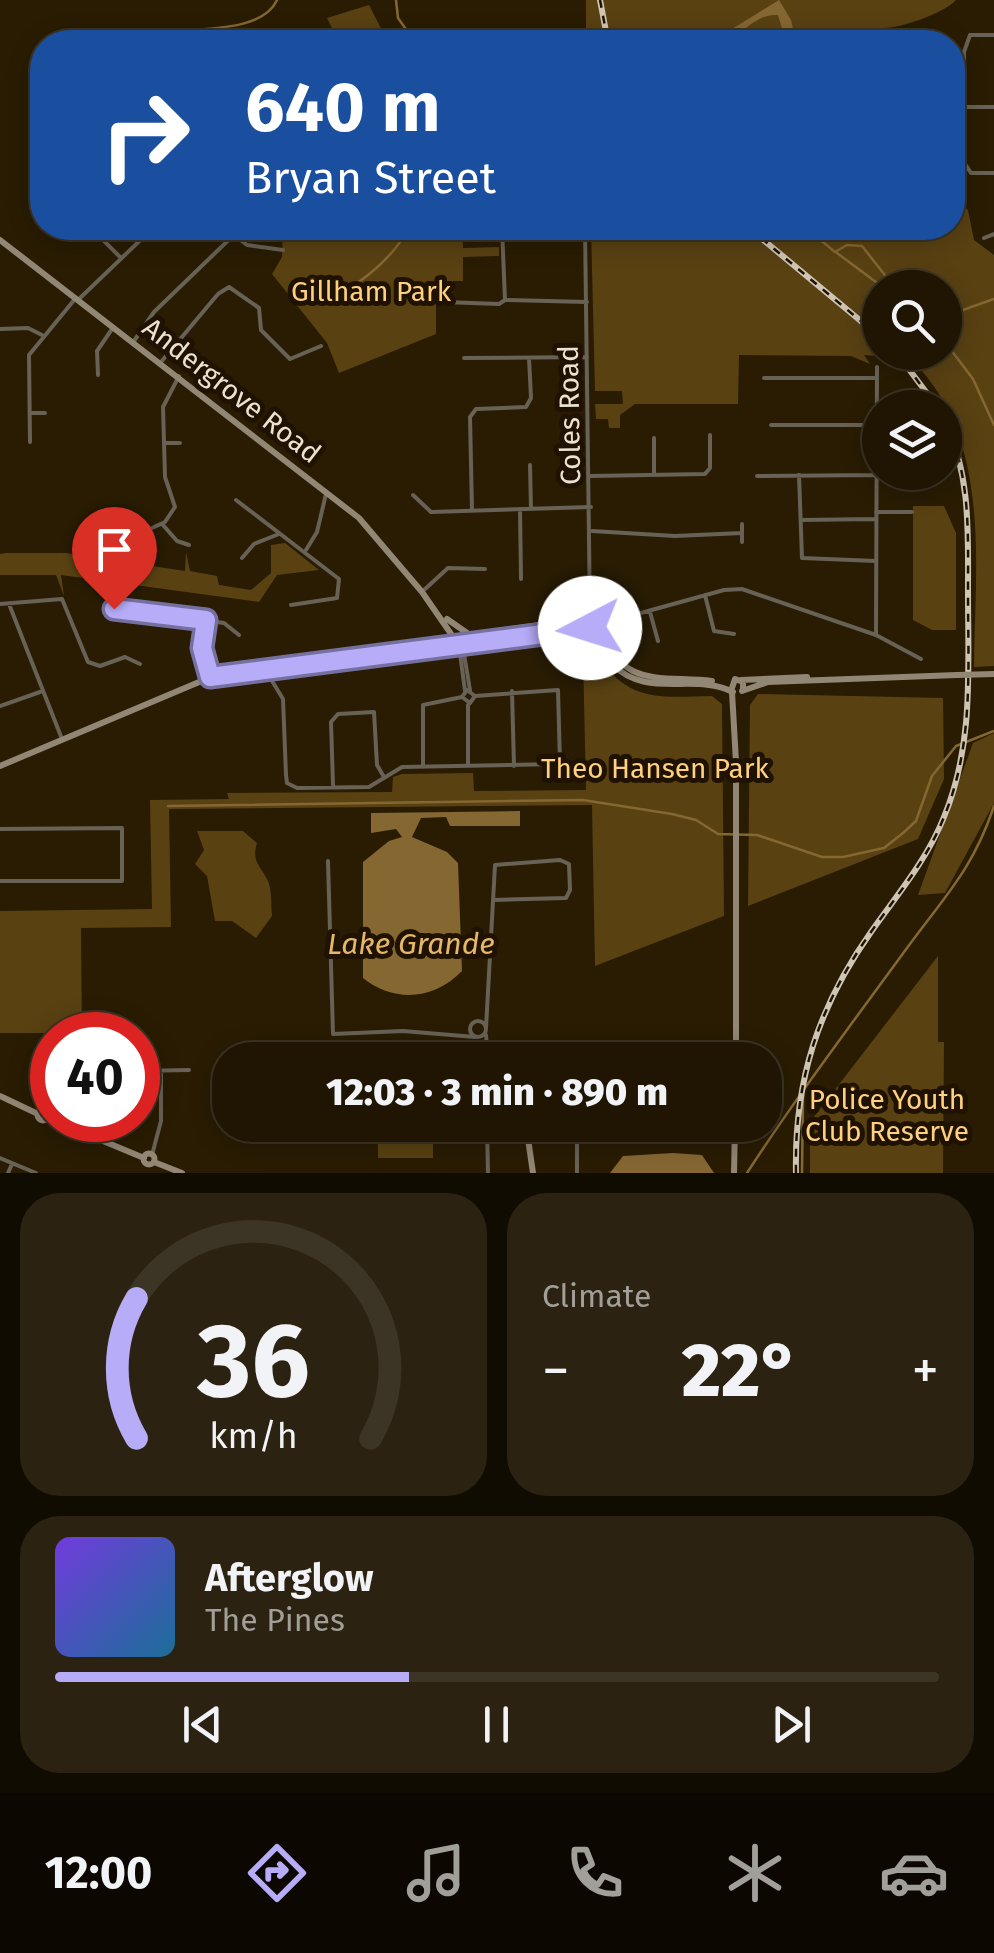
<!DOCTYPE html>
<html lang="en">
<head>
<meta charset="utf-8">
<style>
	:root { --surface:#1f1502; --page:#2c2211; --text:#f1f3f6; --muted:#a19f99; --line:#3c3424; --accent:#b6acf8 }
	body { margin:0; font-family:"Fira Sans",sans-serif; background:var(--page); color:var(--text); height:100vh; display:flex; flex-direction:column; font-size:38px; white-space:nowrap }
	* { box-sizing:border-box; margin:0 }
	p { font-size:32px; color:var(--muted) }
	.icon { flex:none; width:55px; height:55px; fill:none; stroke:currentColor; stroke-width:2; stroke-linecap:round; stroke-linejoin:round }
	.map { position:relative; height:1173px; overflow:hidden }
	.details { display:flex; flex-direction:column; gap:20px; padding:20px; background:#110c01; flex:1 }
	.details>* { flex:none }
	.guide { position:absolute; left:30px; top:30px; width:935px; height:210px; border-radius:40px; box-shadow:0 5px 25px #0003,0 0 0 2px var(--line); background:#1a4fa0; color:#fff; overflow:hidden }
	.tools { position:absolute; left:862px; top:270px; display:grid; gap:20px }
	.tools a { display:grid; place-items:center; width:100px; height:100px; border-radius:50%; background:var(--surface); box-shadow:0 5px 25px #0003,0 0 0 2px var(--line); font-size:50px }
	.speed { position:absolute; left:30px; top:1012px; display:flex; gap:20px; font-size:50px; font-weight:700; text-align:center }
	.speed>* { display:grid; place-content:center; width:130px; height:130px; border-radius:50%; background:var(--surface); box-shadow:0 5px 25px #0003,0 0 0 2px var(--line); line-height:1 }
	.speed .limit { border:15px solid #d22; background:#fff; color:#111 }
	.pin { position:absolute; display:grid; place-items:center; width:85px; height:85px; color:#fff; margin:-102px -42px; border-radius:50% 50% 50% 0; rotate:-45deg; box-shadow:0 0 10px #0007 }
	.pin .icon { rotate:45deg }
	.me { position:absolute; width:110px; margin:-55px; rotate:265deg; stroke-linejoin:round; filter:drop-shadow(0 0 8px #0008) }
	.turn { display:flex; align-items:center; gap:35px; height:210px; padding:0 50px; font-size:45px }
	.turn .icon { width:130px; height:130px; stroke-width:2.5 }
	.turn b { display:block; font-size:70px; line-height:85px }
	.big { font-size:75px; font-weight:800; line-height:1.1 }
	.details .widget { flex:1; display:flex; flex-direction:column; justify-content:center; gap:15px; min-width:0; padding:0 35px; border-radius:40px; background:var(--page) }
	.details .dial { align-items:center; gap:0 }
	.dial svg { height:260px; overflow:visible; fill:none; stroke:var(--line); stroke-width:7; stroke-linecap:round; text-anchor:middle }
	.dial text { fill:var(--text); stroke:none }
	.song { display:flex; align-items:center; gap:30px }
	.cover { width:120px; height:120px; border-radius:15px; background:linear-gradient(135deg,hsl(260 70% 55%),hsl(200 70% 35%)) }
	.played { height:10px; border-radius:5px; background:linear-gradient(90deg,var(--accent) 40%,var(--line) 40%) }
	.keys { display:flex; justify-content:space-around; direction:ltr }
	.heat { display:flex; justify-content:space-between; align-items:center; font-size:55px; direction:ltr }
	.details .tiles { flex:1; display:grid; gap:20px; grid-template-columns:1fr 1fr }
	.widget:last-child { grid-column:span 2 }
	.trip { position:absolute; left:212px; top:1042px; width:570px; height:100px; border-radius:40px; background:var(--surface); box-shadow:0 5px 25px #0003,0 0 0 2px var(--line); font-weight:800; line-height:100px; text-align:center }
	.tabs { display:flex; height:160px; justify-content:space-around; align-items:center; background:#0c0801; color:var(--muted) }
	.tabs .icon { width:70px; height:70px }
	.tabs .selected { color:var(--accent) }
	.tabs b { font-size:45px; color:var(--text) }
	.map>svg:first-child { display:block }
	.green { fill:#594112 }
	.water { fill:#856732 }
	.lines { fill:none; stroke-linecap:round; stroke-linejoin:round }
	.stream { stroke:#856732; stroke-width:2.5 }
	.street { stroke:#686155; stroke-width:4 }
	.secondary { stroke:#928674; stroke-width:6 }
	.rail-casing { stroke:#cfc5b5; stroke-width:6 }
	.rail { stroke:#201200; stroke-width:2.5; stroke-dasharray:8; stroke-linecap:butt }
	.secondary-bridge { stroke:#928674; stroke-width:6 }
	.route-casing { stroke:#7670a1; stroke-width:25 }
	.route { stroke:#b6acf8; stroke-width:18 }
	.labels { text-anchor:middle; stroke-width:10; stroke-linejoin:round; paint-order:stroke }
	.park-label { font-size:28px; fill:#fed080; stroke:#201200 }
	.street-label { font-size:28px; fill:#ebe2d3; stroke:#201200 }
	.water-label { font-size:30px; font-style:italic; fill:#e5b768; stroke:#201200 }
</style>
</head>
<body>
<div class="map">
<svg width="994" height="1173" viewBox="0 0 994 1173">
	<rect width="100%" height="100%" fill="#291c03"/>
	<path class="green" d="M586,0h370c-12,13 -54,28 -72,28l-1,14h-302l-1,-10 6,-1z
		M369,5l19,37h-49l-12,-24z
		M953,198l15,12 6,30 20,15v411l-20,1c1,-107 19,-236 -70,-314l41,-1v-64h-65v43l-14,14 12,11 -14,-1 6,9 -19,-8 -112,-1 -1,49h-103l-15,11v13h-11l-1,-9h-12l-1,-15h28l-1,-13h-27l-4,-163h361z
		M283,228h179l1,20 36,-1v9l-36,1v24h-10v11l-17,4v38l-97,39 -12,-30 -55,-69 10,-17z
		M913,506h31l12,27v97h-24l-19,-10z
		M285,543l34,27 -42,5 -18,27 -198,-27 3,21 -8,-21h-56v-21l6,-1h60l119,18 1,-19 4,19 27,5 2,9 32,5 20,-17v-28z
		M583,656l15,1c32,46 63,40 114,39l10,8 2,212 -129,50 -3,-161 -423,4 2,118 -90,1 1,107h-30v4l-1,-6h-51v-122l152,-2 -2,-109 79,-1 -2,-6 165,-1 1,-15 9,-3 71,-1 1,18 112,-1z
		M758,694l185,4 1,81 -26,60 -170,67 2,-201z
		M994,733v70l-49,90 -27,2 55,-152z
		M197,831h46l14,12c-6,19 4,23 11,38 4,9 3,24 4,35l-16,22 -24,-17h-17l-8,-45 -12,-12 9,-14z
		M938,956v86h6l-1,131h-133v-51z
		M378,1125h55v33h-55z"/>
	<path class="water" d="M779,0l12,20 5,22h-10l-8,-27c-27,-2 -37,28 -67,27z
		M520,811v15h-70l-4,-9 -25,1 -9,19 35,15 11,11 4,108c-28,29 -68,32 -99,7v-116l26,-21 13,-4 -6,-8 -25,4v-20z
		M673,1153l29,2 12,18h-104l13,-17z"/>
	<g class="lines">
		<path class="stream" d="M396,0l2,18 17,24
			M193,30c26,-2 72,-3 84,-30
			M806,228l29,24 12,-7 15,1 26,33 20,9
			M837,253l47,35
			M324,304c34,-20 65,-40 85,-76
			M945,309l18,1 31,-11
			M945,342l28,37 21,46
			M168,806l415,-6 89,14 24,6 22,14 39,1 65,22h21l41,-9 19,-15 13,-12 16,-45 24,-30 38,-15
			M747,1173c50,-77 106,-151 160,-225 38,-52 66,-79 87,-142
			M802,1173l1,-78"/>
		<path class="street" d="M994,35h-24l-6,17 1,112 6,9h23
			M965,107h29
			M952,149l13,-1
			M91,228l30,30
			M502,228l3,72 82,2
			M585,228l5,389
			M234,235l13,10 36,5
			M984,238l10,-4
			M79,299l74,-71
			M443,302l56,2 6,-4
			M0,329l28,-1 14,7
			M134,341l20,-29 87,-84
			M464,358l123,-1
			M161,362l57,-68 11,-7 30,21 2,22 29,29 31,-13
			M98,375l-1,-24 15,-22
			M764,378h111
			M30,413h15
			M771,425h105
			M30,442l-1,-87 46,-56
			M165,443h15
			M530,465l1,44
			M654,475v-37
			M799,475l3,83 74,3
			M591,476l114,-2 5,-6v-33
			M757,476l119,-1
			M413,495l18,17 160,-5
			M236,500l103,79 -2,19 -46,7
			M520,509l1,70
			M472,510l-2,-93 6,-8 50,-2 5,-9 -2,-40
			M876,512h36
			M801,520l75,-1
			M163,525l14,16 12,4
			M592,531l83,5 67,-3
			M139,534l26,-12 10,-15 -10,-30 -2,-70 16,-31
			M742,542v-18
			M306,550l11,-18 9,-38
			M242,558l12,-14 25,-10
			M424,590l24,-22 37,1
			M705,595l9,36 20,3
			M0,604l62,-5 26,63 12,4 25,-9 15,7
			M9,604l53,135
			M594,606l4,11
			M114,609l110,14 15,12
			M650,612l8,29
			M205,620l-3,29 9,28
			M601,624l123,-34 18,-1 134,46 45,24
			M876,635l1,-268
			M459,646l6,45
			M463,648l7,42
			M266,671l17,28 3,76 1,8 10,5 72,-1 33,-20 158,-3 -2,-74 -83,6
			M512,691l2,75
			M468,705v60
			M0,706l40,-14
			M423,767v-62l39,-8 5,-7 8,6 -5,7 -8,-6
			M333,785l-2,-63 7,-8 36,-2 3,53 7,12
			M0,829l122,-1v53h-122
			M328,861l5,173 70,-3 72,6
			M470 1029a8 8 0 1 1 16 0a8 8 0 1 1-16 0Z
			M486,1028l9,-163 65,-5 9,4 1,26 -4,8 -72,2
			M486,1035l2,25
			M42,1043l5,68
			M138,1071l51,-1
			M487,1125l1,48
			M577,1125v48
			M651,1125v6h51v-6
			M634,1134l17,-3
			M152,1155l9,-34v-50
			M0,1158l36,15
			M8,1173l4,-9"/>
		<path class="secondary" d="M0,240l359,278 63,74 36,52
			M587 623a7 7 0 1 1 14 0a7 7 0 1 1-14 0Z
			M447,619l23,16
			M601,625c18,65 60,50 111,56
			M592,629c7,11 10,25 20,35 35,36 82,8 121,28
			M417,647l19,-7 153,-22
			M741,680l66,-3
			M731,691l4,-12 8,3v7
			M742,691l26,-9 189,-7
			M732,692l4,70v298
			M0,766l211,-89 381,-48
			M0,1096l38,18
			M37.5 1115a5.5 5.5 0 1 1 11 0a5.5 5.5 0 1 1-11 0Z
			M48,1118l96,40
			M526,1125l7,48
			M143.5 1159a5.5 5.5 0 1 1 11 0a5.5 5.5 0 1 1-11 0Z
			M154,1162l28,11
			M734,1173l1,-48"/>
		<g class="rail-casing">
			<path id="rail" d="M600,0l8,42
				M749,228l131,109
				M896,352l42,56
				M796,1173c-2,-92 22,-166 75,-241 26,-37 56,-72 73,-115 30,-72 24,-148 24,-225 0,-59 3,-116 -23,-171"/>
		</g>
		<use href="#rail" class="rail"/>
		<path class="secondary-bridge" d="M957,675l37,-1"/>
	</g>
	<g class="lines">
		<g class="route-casing">
			<path id="route" d="M114,609l92,11 -4,28 8,29 380,-49"/>
		</g>
		<use href="#route" class="route"/>
	</g>
	<g class="labels">
		<g class="park-label">
			<text x="371" y="301">Gillham Park</text>
			<text x="655" y="778">Theo Hansen Park</text>
			<text x="887" y="1109">Police Youth<tspan x="887" dy="32">Club Reserve</tspan></text>
		</g>
		<g class="street-label">
			<text transform="translate(232 390) rotate(38)" y="10">Andergrove Road</text>
			<text transform="translate(569 415) rotate(-91)" y="10">Coles Road</text>
		</g>
		<g class="water-label">
			<text x="411" y="954">Lake Grande</text>
		</g>
	</g>
</svg>
<div class="tools">
<a><svg class="icon" aria-label="search" viewBox="0 0 24 24"><circle cx="10" cy="10" r="6"/><path d="M15 15l6 6"/></svg></a>
<a><svg class="icon" aria-label="layers" viewBox="0 0 24 24"><path d="M12 4l9 5-9 5-9-5zM3 14l9 5 9-5"/></svg></a>
</div>
<div class="speed"><div class="limit">40</div></div>
<div class="pin" style="left:114px;top:609px;background:#d93025"><svg class="icon" aria-label="arrive" viewBox="0 0 24 24"><path d="M6 21V4h12l-3 4 3 4H6"/></svg></div>
<svg class="me" style="left:590px;top:628px" viewBox="-20 -20 40 40"><circle r="19" fill="#fff"/><path d="M0-13L10 11 0 6-10 11z" fill="#b6acf8"/></svg>
<div class="trip">12:03 · 3 min · 890 m</div>
<div class="guide">
<div class="turn"><svg class="icon" aria-label="right" viewBox="0 0 24 24"><path d="M7 20v-9h11M14 6l5 5-5 5"/></svg><div><b>640 m</b>Bryan Street</div></div>
</div>
</div>
<section class="details">
<div class="tiles">
<div class="widget dial"><svg viewBox="0 0 100 80">
<path d="M14 69A42 42 0 1 1 86 69"/>
<path d="M14 69A42 42 0 0 1 14 26" stroke="#b6acf8"/>
<text x="50" y="56" font-size="32" font-weight="700">36</text>
<text x="50" y="72" font-size="11">km/h</text>
</svg></div>
<div class="widget"><p>Climate</p>
<div class="heat"><a>−</a><b class="big">22°</b><a>+</a></div>
</div>
<div class="widget">
<div class="song"><i class="cover"></i><div><b>Afterglow</b><p>The Pines</p></div></div>
<div class="played"></div>
<div class="keys"><svg class="icon" aria-label="previous" viewBox="0 0 24 24"><path d="M18 5L8 12l10 7zM5 5v14"/></svg><svg class="icon" aria-label="pause" viewBox="0 0 24 24"><path d="M8 5v14M16 5v14"/></svg><svg class="icon" aria-label="next" viewBox="0 0 24 24"><path d="M6 5l10 7-10 7zM19 5v14"/></svg></div>
</div>
</div>
</section>
<nav class="tabs">
<b>12:00</b>
<svg class="icon selected" aria-label="directions" viewBox="0 0 24 24"><path d="M12 3l9 9-9 9-9-9zM9 14v-3h6M13 9l2 2-2 2"/></svg>
<svg class="icon" aria-label="music" viewBox="0 0 24 24"><path d="M9 18V5l10-2v13"/><circle cx="6" cy="18" r="3"/><circle cx="16" cy="16" r="3"/></svg>
<svg class="icon" aria-label="phone" viewBox="0 0 24 24"><path d="M5 4h4l2 5-3 2q2 4 5 5l2-3 5 2v4C11 20 4 13 5 4z"/></svg>
<svg class="icon" aria-label="climate" viewBox="0 0 24 24"><path d="M12 3v18M4 7l16 10M4 17L20 7"/></svg>
<svg class="icon" aria-label="car" viewBox="0 0 24 24"><path d="M5 17H2v-5l4-1 3-4h7l3 4 3 1v5h-3M9 17h6M6 11h13"/><circle cx="7" cy="17" r="2"/><circle cx="17" cy="17" r="2"/></svg>
</nav>
</body>
</html>
